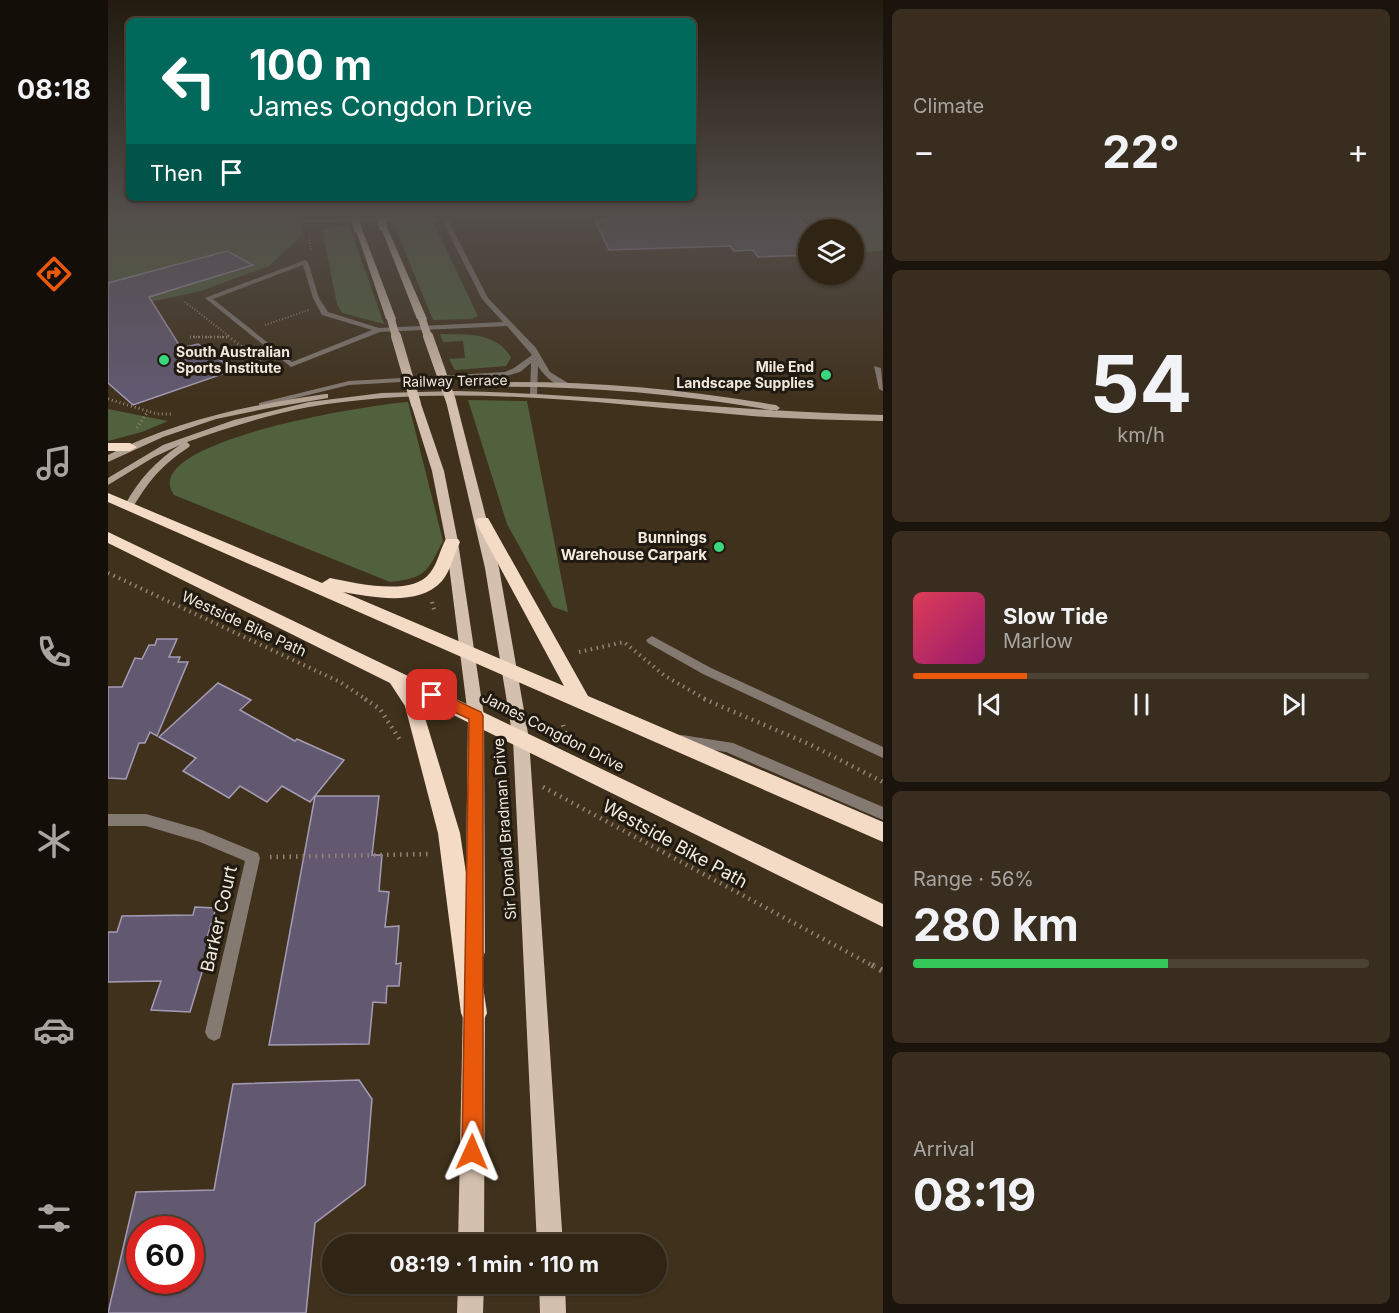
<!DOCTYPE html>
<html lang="en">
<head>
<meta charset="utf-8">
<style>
	:root { --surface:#302515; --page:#382d1e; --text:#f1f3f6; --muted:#a8a5a0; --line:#4b4234; --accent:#ea580c }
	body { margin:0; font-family:Inter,sans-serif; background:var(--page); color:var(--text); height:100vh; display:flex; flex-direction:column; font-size:22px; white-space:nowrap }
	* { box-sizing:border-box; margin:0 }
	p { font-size:20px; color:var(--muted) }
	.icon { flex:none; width:33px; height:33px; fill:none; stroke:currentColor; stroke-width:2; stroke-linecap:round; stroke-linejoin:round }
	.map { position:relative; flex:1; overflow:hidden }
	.details { display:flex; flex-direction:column; gap:9px; padding:9px; background:#1a140c; width:516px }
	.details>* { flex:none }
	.banner { position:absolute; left:18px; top:18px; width:570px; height:183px; border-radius:9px; box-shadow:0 2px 4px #0004,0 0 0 2px var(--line); background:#00695c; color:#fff; overflow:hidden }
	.tools { position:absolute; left:690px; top:219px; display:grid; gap:12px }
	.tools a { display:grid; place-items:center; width:66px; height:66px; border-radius:50%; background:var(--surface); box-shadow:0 2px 4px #0004,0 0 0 2px var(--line); font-size:30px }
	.speed { position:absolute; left:18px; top:1216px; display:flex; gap:12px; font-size:30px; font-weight:700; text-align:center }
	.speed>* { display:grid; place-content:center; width:78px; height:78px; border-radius:50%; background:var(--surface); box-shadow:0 2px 4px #0004,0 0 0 2px var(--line); line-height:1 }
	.speed .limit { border:9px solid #d22; background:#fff; color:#111 }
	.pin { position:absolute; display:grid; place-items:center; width:51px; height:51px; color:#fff; margin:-26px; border-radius:12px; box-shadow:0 3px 9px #0006 }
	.me { position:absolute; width:66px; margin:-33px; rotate:1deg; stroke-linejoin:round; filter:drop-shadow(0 0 4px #0008) }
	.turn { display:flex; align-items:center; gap:21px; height:126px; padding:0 24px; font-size:27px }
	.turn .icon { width:78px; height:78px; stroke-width:2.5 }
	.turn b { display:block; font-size:42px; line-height:51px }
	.then { display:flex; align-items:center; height:57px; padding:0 24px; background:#0003; gap:12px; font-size:22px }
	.big { font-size:45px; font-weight:700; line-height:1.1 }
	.details .widget { flex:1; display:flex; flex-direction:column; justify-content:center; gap:9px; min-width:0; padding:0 21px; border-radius:9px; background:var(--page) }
	.details .dial { align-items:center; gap:0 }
	.dial b { font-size:78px; line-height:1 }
	.song { display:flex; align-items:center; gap:18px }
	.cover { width:72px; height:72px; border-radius:9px; background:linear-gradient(135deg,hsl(350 70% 55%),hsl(320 70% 35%)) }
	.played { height:6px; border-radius:3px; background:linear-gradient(90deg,var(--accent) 25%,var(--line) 25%) }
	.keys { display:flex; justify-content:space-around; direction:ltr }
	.heat { display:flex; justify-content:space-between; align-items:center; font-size:33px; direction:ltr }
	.charge { height:9px; border-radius:4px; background:linear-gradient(90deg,#34c759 56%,var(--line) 0) }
	.trip { position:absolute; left:214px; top:1234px; width:345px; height:60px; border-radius:30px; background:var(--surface); box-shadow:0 2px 4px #0004,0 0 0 2px var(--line); font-weight:700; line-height:60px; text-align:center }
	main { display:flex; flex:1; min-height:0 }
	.menu { display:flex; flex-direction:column; width:108px; justify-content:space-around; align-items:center; background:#130f08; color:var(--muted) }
	.menu .icon { width:42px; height:42px }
	.menu .selected { color:var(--accent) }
	.menu b { font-size:27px; color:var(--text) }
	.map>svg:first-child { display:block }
	.green { fill:#51613d }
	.building { fill:#625971; stroke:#a49bb5; stroke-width:1.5; fill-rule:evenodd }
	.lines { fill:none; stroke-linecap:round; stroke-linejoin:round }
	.path-far4 { stroke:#918473; stroke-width:2; stroke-dasharray:1 2; stroke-linecap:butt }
	.path-far3 { stroke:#918473; stroke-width:3; stroke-dasharray:1 3; stroke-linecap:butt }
	.path-far2 { stroke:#918473; stroke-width:4; stroke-dasharray:1.5 4.5; stroke-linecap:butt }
	.path-far1 { stroke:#918473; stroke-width:4.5; stroke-dasharray:1.5 5; stroke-linecap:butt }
	.path { stroke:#918473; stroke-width:6; stroke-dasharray:2 7; stroke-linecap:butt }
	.lane { fill:#847a72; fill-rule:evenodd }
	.street { fill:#847a72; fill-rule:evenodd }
	.secondary { fill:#b1a294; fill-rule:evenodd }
	.primary { fill:#d4c0ae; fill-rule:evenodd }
	.highway { fill:#f4dbc6; fill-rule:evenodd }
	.primary-bridge-far1 { stroke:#d4c0ae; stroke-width:8 }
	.primary-bridge { stroke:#d4c0ae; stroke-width:10 }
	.route { fill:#ea580c; stroke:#983908; stroke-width:1.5 }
	.poi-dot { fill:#3bd77f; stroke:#211a11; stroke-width:2 }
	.labels { text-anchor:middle; stroke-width:6; stroke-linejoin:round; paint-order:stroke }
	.far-poi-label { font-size:14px; font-weight:bold; fill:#f3e9dd; stroke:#211a11; text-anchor:start }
	.far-street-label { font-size:14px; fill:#f3e9dd; stroke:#211a11 }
	.poi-label { font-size:15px; font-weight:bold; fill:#f3e9dd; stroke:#211a11; text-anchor:end }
	.street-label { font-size:15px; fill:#f3e9dd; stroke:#211a11 }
	.near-street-label { font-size:18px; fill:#f3e9dd; stroke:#211a11 }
</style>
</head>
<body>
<main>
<nav class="menu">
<b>08:18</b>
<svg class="icon selected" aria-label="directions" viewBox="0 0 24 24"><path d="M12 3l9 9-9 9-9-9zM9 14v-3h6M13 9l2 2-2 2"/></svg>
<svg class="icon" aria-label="music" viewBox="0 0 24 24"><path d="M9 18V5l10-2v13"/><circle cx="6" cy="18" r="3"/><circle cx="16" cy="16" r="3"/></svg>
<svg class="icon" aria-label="phone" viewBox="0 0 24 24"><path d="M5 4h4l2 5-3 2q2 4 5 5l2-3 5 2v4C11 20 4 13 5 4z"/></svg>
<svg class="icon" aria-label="climate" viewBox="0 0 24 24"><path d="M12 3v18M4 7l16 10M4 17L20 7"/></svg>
<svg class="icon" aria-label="car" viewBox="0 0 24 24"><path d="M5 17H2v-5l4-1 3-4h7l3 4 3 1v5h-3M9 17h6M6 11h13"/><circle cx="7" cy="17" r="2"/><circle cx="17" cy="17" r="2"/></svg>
<svg class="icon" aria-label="filters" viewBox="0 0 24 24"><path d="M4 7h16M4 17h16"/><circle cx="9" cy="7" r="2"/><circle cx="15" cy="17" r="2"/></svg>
</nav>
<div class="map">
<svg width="775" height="1313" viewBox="0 0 775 1313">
	<rect width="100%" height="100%" fill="#40311c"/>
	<path class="green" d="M0,215h195l-1,20 -33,31 -68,25 -93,20z
		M282,215h53l-6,2 -2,9 43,90 -7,3 -38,1z
		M717,215h58v36l-19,1 -10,-9v-13l-14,-1z
		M241,225l35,99 -42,-11 -5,-9 -15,-74z
		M332,334c26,1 57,-3 71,24l-5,8 -51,4 -6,-11 16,-1 -2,-17 -20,1z
		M360,400l59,1 41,211 -15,-5 -46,-83z
		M300,402l35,139c-16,31 -17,37 -53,41l-216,-87c-39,-54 200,-91 234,-93z
		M0,409l60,12 -26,11 -34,9z"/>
	<path class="building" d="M600,215h88l12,13v27l-50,2 -5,-7 -19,1 -4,-5 -121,4 -14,-30z
		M119,251l26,14 -104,32 32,51 17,-4 36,26 -101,35 -25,-22v-100z
		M49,639h20l-8,18h11l-2,5h10l-31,74 -7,-4 -5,11h-6l-13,36 -18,-1v-91h14l13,-29 7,1 7,-14h6z
		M110,683l33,17 -11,10 55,31 2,-2 47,21 -34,42 -28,-16 -15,16 -27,-16 -11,12 -46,-27 13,-13 -37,-21z
		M207,796h64l-7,59h10l-3,36 10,1 -4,35 14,-1 -3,38 5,-1 -2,23h-12l-1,17 -13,-1 -4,42 -100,1z
		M87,907l21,1 -9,30 5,1 -22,73 -39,-2 10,-29 -53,1v-50h9l5,-16 71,-1z
		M251,1080l13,19 -7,86 -50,38 -9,90h-198l28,-121 78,-2 19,-106zM32,1230h50v51h-50z"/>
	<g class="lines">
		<path class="path-far4" d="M201,234l2,16
			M77,302l45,35
			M157,325l44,-15
			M82,337h37"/>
		<path class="path-far3" d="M120,336l40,31
			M82,337h37
			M0,399l49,15h14
			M29,428l11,-17"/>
		<path class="path-far2" d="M0,573l232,109 27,18
			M324,602l3,11
			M471,652l45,-10 41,34 42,24"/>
		<path class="path-far1" d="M257,699l15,10 20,31
			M596,699l107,46 72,37
			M455,725l4,14
			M435,787l332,180
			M162,857l160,-3"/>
		<path class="path" d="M764,965l11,6"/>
		<path class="lane" d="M345,215h10l-12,5 -1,4 38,74 48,50 14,24 18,11v4c-12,0 -24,-11 -30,-21l-1,28 -7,2 1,-33 -11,9 -14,4 -157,9 -90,22v-4l90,-22 156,-9 9,-4 18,-13 -25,-29 -127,6 -89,35 -86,-69 100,-38 3,2 11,36 9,14 51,16 124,-6 -21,-23 -38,-75 1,-3 -140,2 -3,-2 3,-2 142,-2zM195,265l10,33 9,17 50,15 -80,32 -79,-63z
			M766,366l7,2 2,23 -4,-2z
			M544,636l59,32 172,79v11l-180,-84 -55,-31 -2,-3z
			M574,735l51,8 150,64v13l-157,-68 -49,-8 -2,-4 2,-4z"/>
		<path class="street" d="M0,814h38l56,16 56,23 2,5 -40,180 -6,3 -6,-3 -3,-6 40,-171 -45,-19 -54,-16h-38z"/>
		<path class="secondary" d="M407,382c88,0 174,8 261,23l4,3 -4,3c-99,-18 -198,-26 -299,-24l-4,-2 4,-2z
			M348,391c142,3 284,21 427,24v6c-44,-1 -88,-2 -131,-5 -147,-12 -297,-34 -443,-9 -42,8 -82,21 -122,35l3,3 -1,2c-28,19 -38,31 -56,60l-3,1 -5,-3c14,-26 31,-44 55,-60l-26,12 -46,28v-7l55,-33 71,-25 75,-18 73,-9z
			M217,394h3v4l-59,10 -53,11 -53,18 -55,25v-7c69,-35 141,-50 217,-61z"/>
		<path class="primary" d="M272,225l7,2 40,92 -2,2 -8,-2z
			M247,227l7,2 34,90 -2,2 -8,-2z
			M343,398l5,3 43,167 30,171 34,506h-26l-24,-506 -28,-171 -39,-167z
			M308,401l5,3 23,67 14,71 26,174 1,236 -3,7 -7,3 -7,-3 -3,-7 3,-236 -22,-174 -14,-71 -21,-67z
			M366,995l7,4 4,7 -1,239h-26l5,-239 4,-7z
			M350,1284h26l-1,29h-26z
			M431,1284h26l1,29h-26z"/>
		<path class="highway" d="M0,443h22l7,4 -7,4h-22z
			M0,493l214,90 8,-5c26,5 82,19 100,-5 8,-10 10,-24 16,-34h12l2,3c-6,12 -9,28 -18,39 -23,26 -70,16 -99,11l221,94 -89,-165 3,-3h10l100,178 295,126v20l-775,-340z
			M0,532l775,372v23l-464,-229 41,135 27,180 -4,9 -9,4 -9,-4 -4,-9 -23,-180 -33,-127 -15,-23 -282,-140z"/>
		<path class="primary-bridge-far1" d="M246,215l4,14
			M271,215l4,12
			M283,319l5,18
			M314,319l6,18"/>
		<path class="primary-bridge" d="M288,336l20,68
			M320,336l23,65"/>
	</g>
	<linearGradient id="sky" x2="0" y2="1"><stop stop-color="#231b0f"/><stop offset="0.54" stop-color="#534e4b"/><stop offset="1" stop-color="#534e4b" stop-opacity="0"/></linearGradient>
	<rect width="775" height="399" fill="url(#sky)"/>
	<path class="route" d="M324,689l49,23 2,4v436l-3,8 -8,3 -7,-3 -3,-8 7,-433 -42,-20v-8z"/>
	<g class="poi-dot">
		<circle cx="56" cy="360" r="6"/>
		<circle cx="718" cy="375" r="6"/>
		<circle cx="611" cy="547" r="6"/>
	</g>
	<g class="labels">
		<g class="far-poi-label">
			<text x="68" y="357">South Australian<tspan x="68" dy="16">Sports Institute</tspan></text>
			<text x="706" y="372" text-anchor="end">Mile End<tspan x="706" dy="16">Landscape Supplies</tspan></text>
		</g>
		<g class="far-street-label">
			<text transform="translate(347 381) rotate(-1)" y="5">Railway Terrace</text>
		</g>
		<g class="poi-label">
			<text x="599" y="543">Bunnings<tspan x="599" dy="17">Warehouse Carpark</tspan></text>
		</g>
		<g class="street-label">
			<text transform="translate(136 624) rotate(25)" y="5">Westside Bike Path</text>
			<text transform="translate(445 732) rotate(27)" y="5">James Congdon Drive</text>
			<text transform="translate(397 829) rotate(-94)" y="5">Sir Donald Bradman Drive</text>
		</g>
		<g class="near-street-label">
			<text transform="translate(567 844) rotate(29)" y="6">Westside Bike Path</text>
			<text transform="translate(111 919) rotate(-77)" y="6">Barker Court</text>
		</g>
	</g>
</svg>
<div class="tools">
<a><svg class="icon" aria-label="layers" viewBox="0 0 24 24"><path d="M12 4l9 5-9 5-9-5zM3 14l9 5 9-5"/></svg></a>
</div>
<div class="speed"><div class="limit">60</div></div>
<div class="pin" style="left:324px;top:695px;background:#d93025"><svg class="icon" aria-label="arrive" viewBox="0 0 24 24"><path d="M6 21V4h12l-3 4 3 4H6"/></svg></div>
<svg class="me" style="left:364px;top:1152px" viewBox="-20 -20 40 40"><path d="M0-17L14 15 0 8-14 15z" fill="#ea580c" stroke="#fff" stroke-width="4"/></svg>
<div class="trip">08:19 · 1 min · 110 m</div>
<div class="banner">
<div class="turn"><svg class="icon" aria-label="left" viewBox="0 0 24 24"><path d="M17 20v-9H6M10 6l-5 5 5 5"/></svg><div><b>100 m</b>James Congdon Drive</div></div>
<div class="then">Then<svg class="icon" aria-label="arrive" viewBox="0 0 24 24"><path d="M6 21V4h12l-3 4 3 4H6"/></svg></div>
</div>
</div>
<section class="details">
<div class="widget"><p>Climate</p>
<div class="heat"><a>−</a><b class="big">22°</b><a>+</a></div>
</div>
<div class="widget dial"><b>54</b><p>km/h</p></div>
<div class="widget">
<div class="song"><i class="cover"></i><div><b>Slow Tide</b><p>Marlow</p></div></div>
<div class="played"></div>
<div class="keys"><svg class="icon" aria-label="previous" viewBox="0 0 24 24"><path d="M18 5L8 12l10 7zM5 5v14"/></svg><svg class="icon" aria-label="pause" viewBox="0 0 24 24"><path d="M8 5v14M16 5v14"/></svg><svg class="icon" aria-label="next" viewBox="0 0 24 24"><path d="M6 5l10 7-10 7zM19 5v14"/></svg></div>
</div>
<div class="widget"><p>Range · 56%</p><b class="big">280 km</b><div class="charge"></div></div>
<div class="widget"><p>Arrival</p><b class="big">08:19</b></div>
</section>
</main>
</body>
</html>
